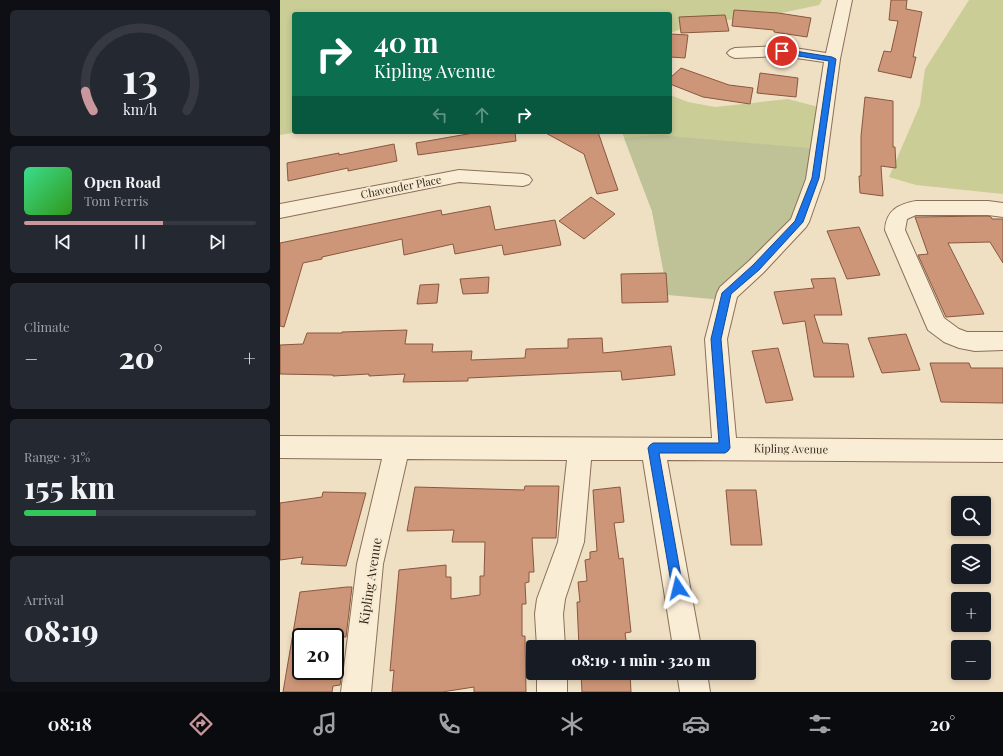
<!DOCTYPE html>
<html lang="en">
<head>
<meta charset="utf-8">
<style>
	:root { --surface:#171b24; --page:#242831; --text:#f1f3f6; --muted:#9ea1a6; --line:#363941; --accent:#ca989c }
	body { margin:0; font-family:"Playfair Display",serif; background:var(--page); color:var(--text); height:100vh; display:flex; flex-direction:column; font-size:15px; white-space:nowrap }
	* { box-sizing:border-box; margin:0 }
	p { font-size:13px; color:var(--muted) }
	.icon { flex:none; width:22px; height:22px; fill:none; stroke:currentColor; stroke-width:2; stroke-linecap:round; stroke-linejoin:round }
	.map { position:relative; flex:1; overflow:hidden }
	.details { display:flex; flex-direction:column; gap:10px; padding:10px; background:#0d0f14; width:280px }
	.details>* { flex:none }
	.top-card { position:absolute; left:12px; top:12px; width:380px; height:122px; border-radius:4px; box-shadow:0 2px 6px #0003; background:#0b6e4f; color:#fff; overflow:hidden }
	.fabs { position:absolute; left:671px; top:496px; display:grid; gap:8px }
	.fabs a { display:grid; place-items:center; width:40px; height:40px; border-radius:4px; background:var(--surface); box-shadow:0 2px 6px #0003; font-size:20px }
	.speed { position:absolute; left:12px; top:628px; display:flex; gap:8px; font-size:20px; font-weight:700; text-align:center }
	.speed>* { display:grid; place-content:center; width:52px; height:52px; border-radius:50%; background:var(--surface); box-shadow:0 2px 6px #0003; line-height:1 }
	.speed .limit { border:2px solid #111; border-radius:6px; background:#fff; color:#111 }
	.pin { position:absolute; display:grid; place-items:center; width:34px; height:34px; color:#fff; margin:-17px; border:2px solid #fff; border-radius:50%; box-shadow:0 1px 4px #0007 }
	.me { position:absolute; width:44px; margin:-22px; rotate:350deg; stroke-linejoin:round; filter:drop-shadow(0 0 3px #0008) }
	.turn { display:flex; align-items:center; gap:14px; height:84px; padding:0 16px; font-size:18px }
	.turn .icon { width:52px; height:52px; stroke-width:2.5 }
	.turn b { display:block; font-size:28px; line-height:34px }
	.lanes { display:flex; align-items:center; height:38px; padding:0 16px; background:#0003; justify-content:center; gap:20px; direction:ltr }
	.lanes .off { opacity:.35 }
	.big { font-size:30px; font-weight:800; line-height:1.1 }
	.details .card { flex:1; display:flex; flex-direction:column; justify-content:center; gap:6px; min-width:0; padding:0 14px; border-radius:6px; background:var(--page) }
	.details .dial { align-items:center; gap:0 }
	.dial svg { height:104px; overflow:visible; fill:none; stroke:var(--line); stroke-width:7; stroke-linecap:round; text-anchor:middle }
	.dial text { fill:var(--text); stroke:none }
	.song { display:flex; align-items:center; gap:12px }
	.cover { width:48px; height:48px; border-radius:6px; background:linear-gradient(135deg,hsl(150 70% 55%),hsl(110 70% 35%)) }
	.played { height:4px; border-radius:2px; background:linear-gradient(90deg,var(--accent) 60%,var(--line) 60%) }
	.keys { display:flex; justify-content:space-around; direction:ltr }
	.heat { display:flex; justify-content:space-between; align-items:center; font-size:22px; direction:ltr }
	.charge { height:6px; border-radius:3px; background:linear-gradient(90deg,#34c759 31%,var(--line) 0) }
	.trip { position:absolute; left:246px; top:640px; width:230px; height:40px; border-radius:4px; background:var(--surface); box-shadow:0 2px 6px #0003; font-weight:800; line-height:40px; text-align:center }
	.tabs { display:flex; height:64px; justify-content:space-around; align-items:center; background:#090b0e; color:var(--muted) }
	.tabs .icon { width:28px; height:28px }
	.tabs .active { color:var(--accent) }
	.tabs b { font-size:18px; color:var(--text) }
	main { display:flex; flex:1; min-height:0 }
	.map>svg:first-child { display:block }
	.green { fill:#cacd96 }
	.cemetery { fill:#bfc296 }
	.building { fill:#ce9678; stroke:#89573e }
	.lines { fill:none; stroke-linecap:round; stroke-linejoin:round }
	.minor-casing { stroke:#8a7059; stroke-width:2 }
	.minor { fill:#faedd6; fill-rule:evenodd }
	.route { fill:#1a73e8; stroke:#114b97 }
	.labels { text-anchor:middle; stroke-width:4; stroke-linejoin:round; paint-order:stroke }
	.street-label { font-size:11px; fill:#39291e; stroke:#f6ead2 }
	.near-street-label { font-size:13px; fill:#39291e; stroke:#f6ead2 }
</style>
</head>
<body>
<main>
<section class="details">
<div class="card dial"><svg viewBox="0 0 100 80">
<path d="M14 69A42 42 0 1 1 86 69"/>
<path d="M14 69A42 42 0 0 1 8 54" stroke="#ca989c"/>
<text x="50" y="56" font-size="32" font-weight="700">13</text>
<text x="50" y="72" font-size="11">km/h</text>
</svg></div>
<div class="card">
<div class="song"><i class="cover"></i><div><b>Open Road</b><p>Tom Ferris</p></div></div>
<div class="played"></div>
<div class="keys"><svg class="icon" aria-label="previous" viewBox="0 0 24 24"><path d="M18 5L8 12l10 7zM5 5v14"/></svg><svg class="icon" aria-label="pause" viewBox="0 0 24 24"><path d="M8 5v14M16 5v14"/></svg><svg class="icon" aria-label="next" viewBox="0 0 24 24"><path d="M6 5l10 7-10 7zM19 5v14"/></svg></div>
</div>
<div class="card"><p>Climate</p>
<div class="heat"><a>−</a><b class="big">20°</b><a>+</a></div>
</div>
<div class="card"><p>Range · 31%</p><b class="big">155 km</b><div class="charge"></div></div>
<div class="card"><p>Arrival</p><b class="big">08:19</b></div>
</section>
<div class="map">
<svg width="723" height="692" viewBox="0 0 723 692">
	<rect width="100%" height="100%" fill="#efdfc3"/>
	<path class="green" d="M0,0h542l-3,5 -47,10 -73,8 -29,10v-19h-376v118h4l-18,3z
		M689,0h34v194l-87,-9 -27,-8 31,-72 5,-36z
		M390,95l18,7 27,5 73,-8 42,11 -10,39 -152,146 -16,-84 -30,-79h48z"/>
	<path class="cemetery" d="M377,135l163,14 -14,64 -83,87 -55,-5 -16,-84 -28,-73z"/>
	<path class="building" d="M611,0h16l-1,9 16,3 -9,45h3l-5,21 -33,-7 6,-20 7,1 7,-31 -9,-1z
		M454,10l44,3 33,5 -4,19 -33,-5v-2l-42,-4z
		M445,15l4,16 -48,2 -2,-16z
		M390,34l18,1 -3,23 -15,-1z
		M401,68l48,17 24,3 -3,16 -47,-7 -33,-13v-6z
		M480,73l38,5 -2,19 -39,-4z
		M585,97l28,4v46h2l1,21 -15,-2 2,30 -23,-3 -1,-17h2v-40z
		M199,132h36l1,9 -98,14 -2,-12z
		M264,132h54l20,58 -21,4 -13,-40z
		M114,144l3,17 -49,10v-3l-60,13 -1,-18 52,-10v2z
		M311,197l24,17 -31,25 -25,-18z
		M210,206l5,24 60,-10 6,25 -57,10 -2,-10 -47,9 -2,-10 -49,11 -2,-16 -80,18v2l-19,4 -19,64 -4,-1v-83l161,-33 1,5z
		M708,216l3,1 1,2h11v44l-13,-21 -42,1 36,71 -38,3 -28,-62 10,-1 -13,-37z
		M579,227l21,48 -33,4 -20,-48z
		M386,273l2,29 -46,1 -1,-29z
		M209,277l-1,16 -25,1 -3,-15z
		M555,278l7,37h-28l9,28 25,1 6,33h-40l-9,-56 -22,3 -9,-32 40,-4 -3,-9z
		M159,284l-2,19 -20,1 3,-19z
		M127,330l-2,14h28l-1,8 40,-1 -1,9 54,-2 1,-9 42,-1v-9l34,-1 1,15 68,-7 4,29 -53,5 -1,-9 -153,7v3l-65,1 2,-8 -36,2v-2l-36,2v-1l-53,-1v-29l23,-1 4,-11h35v-1z
		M626,334l14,36 -38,3 -14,-35z
		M498,348l15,52 -27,3 -14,-52z
		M650,363h39l2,5h32v35l-62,-1z
		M245,486h34l-3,52h-24l2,34h-5v10l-4,1 1,21h-4v32h3l1,56h-52v-5l-32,5h-50l2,-22 -4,1 9,-101 47,-5v12h5v22l29,-4v-19h4l1,-34h-33l2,-12 -47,1 8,-44 109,3z
		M340,487l4,35 -10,1 5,36 4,-1 8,74 -6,1 2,14h-48l-2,-45h3l-2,-20 9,-1 -2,-21 5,-1v-7l7,-1 -4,-61z
		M446,490h30l6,55h-31z
		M43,492l43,1 -20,73 -45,-2 2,-7 -23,3v-57l42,-6z
		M67,587h5l-6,50h-45v34h41l-2,14 -7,1 -1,6h-49l17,-100z
		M301,673h49l1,19h-49z"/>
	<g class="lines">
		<g class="minor-casing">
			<path id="minor" d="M558,0h14l-12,59 -16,120 -15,43 -3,5 -43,46 -26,24 -10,42 9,99 267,2v22l-336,-2 34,187h-28l-30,-187h-52l-7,82 -19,57 -2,15 2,33h-28l-2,-33 2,-15 21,-57 9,-82 -160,-1 -24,105 -12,128h-30l16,-128 25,-105 -102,-1v-22l432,2 -7,-99 12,-46 3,-6 29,-26 42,-42 15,-40 18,-117 -42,-6 -47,2 -5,-2 -3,-3 3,-3 5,-2 47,-2 44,7z
				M179,170l64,4 6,2 3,4 -3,4 -6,2 -64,-4 -179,36v-14z
				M636,201h72l15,2v14l-15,-2h-72l-9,4 -2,11 39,88 15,11 8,3h36v18l-28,1 -16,-3 -15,-6 -16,-12 -43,-100c1,-20 14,-26 31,-29z
				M257,673h30v19h-30z
				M397,673h30l3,19h-30z"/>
		</g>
		<use href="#minor" class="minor"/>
	</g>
	<path class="route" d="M502,49l50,8 4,2 -17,119 -16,44 -44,48 -28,24 -10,45 9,109 -2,3 -3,2h-66l24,135 -1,4 -4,2 -5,-2 -1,-4 -24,-140 2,-3 3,-2h66l-8,-104 11,-46 31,-28 42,-44 17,-43 17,-117 -49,-8v-3z"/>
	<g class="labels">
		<g class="street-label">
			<text transform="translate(121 187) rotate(-11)" y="4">Chavender Place</text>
			<text transform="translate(511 449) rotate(1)" y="4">Kipling Avenue</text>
		</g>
		<g class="near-street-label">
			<text transform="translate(90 581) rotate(-81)" y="5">Kipling Avenue</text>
		</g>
	</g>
</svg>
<div class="fabs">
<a><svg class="icon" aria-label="search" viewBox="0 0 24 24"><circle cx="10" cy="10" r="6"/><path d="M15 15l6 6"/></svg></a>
<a><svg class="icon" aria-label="layers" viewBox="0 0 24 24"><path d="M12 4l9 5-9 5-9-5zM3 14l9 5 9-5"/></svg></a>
<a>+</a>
<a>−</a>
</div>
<div class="speed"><div class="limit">20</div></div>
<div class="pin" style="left:502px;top:51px;background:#d93025"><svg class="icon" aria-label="arrive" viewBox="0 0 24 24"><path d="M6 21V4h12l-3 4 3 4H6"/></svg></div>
<svg class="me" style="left:398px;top:588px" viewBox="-20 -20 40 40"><path d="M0-17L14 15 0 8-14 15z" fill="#1a73e8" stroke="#fff" stroke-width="4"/></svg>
<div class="trip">08:19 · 1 min · 320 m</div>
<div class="top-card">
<div class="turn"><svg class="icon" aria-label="right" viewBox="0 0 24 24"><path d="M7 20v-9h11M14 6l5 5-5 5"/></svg><div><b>40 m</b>Kipling Avenue</div></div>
<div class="lanes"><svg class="icon off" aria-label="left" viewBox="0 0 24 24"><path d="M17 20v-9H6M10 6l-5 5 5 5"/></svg><svg class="icon off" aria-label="ahead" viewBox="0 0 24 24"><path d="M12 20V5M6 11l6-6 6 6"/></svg><svg class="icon" aria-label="right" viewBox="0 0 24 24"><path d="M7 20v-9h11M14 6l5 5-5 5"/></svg></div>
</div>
</div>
</main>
<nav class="tabs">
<b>08:18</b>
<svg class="icon active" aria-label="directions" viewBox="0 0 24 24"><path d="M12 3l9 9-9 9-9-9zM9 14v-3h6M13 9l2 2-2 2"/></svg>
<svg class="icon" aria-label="music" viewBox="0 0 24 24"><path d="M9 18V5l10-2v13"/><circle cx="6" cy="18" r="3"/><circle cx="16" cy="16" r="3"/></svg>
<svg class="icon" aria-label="phone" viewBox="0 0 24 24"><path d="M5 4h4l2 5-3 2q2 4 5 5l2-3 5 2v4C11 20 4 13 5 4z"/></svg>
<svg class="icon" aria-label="climate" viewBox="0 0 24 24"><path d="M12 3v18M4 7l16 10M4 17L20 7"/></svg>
<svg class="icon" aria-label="car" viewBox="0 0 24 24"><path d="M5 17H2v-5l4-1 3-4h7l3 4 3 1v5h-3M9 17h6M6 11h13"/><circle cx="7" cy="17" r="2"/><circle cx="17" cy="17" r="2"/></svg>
<svg class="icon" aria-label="filters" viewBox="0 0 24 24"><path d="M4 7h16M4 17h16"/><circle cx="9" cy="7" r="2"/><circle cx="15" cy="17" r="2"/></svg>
<b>20°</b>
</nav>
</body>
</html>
